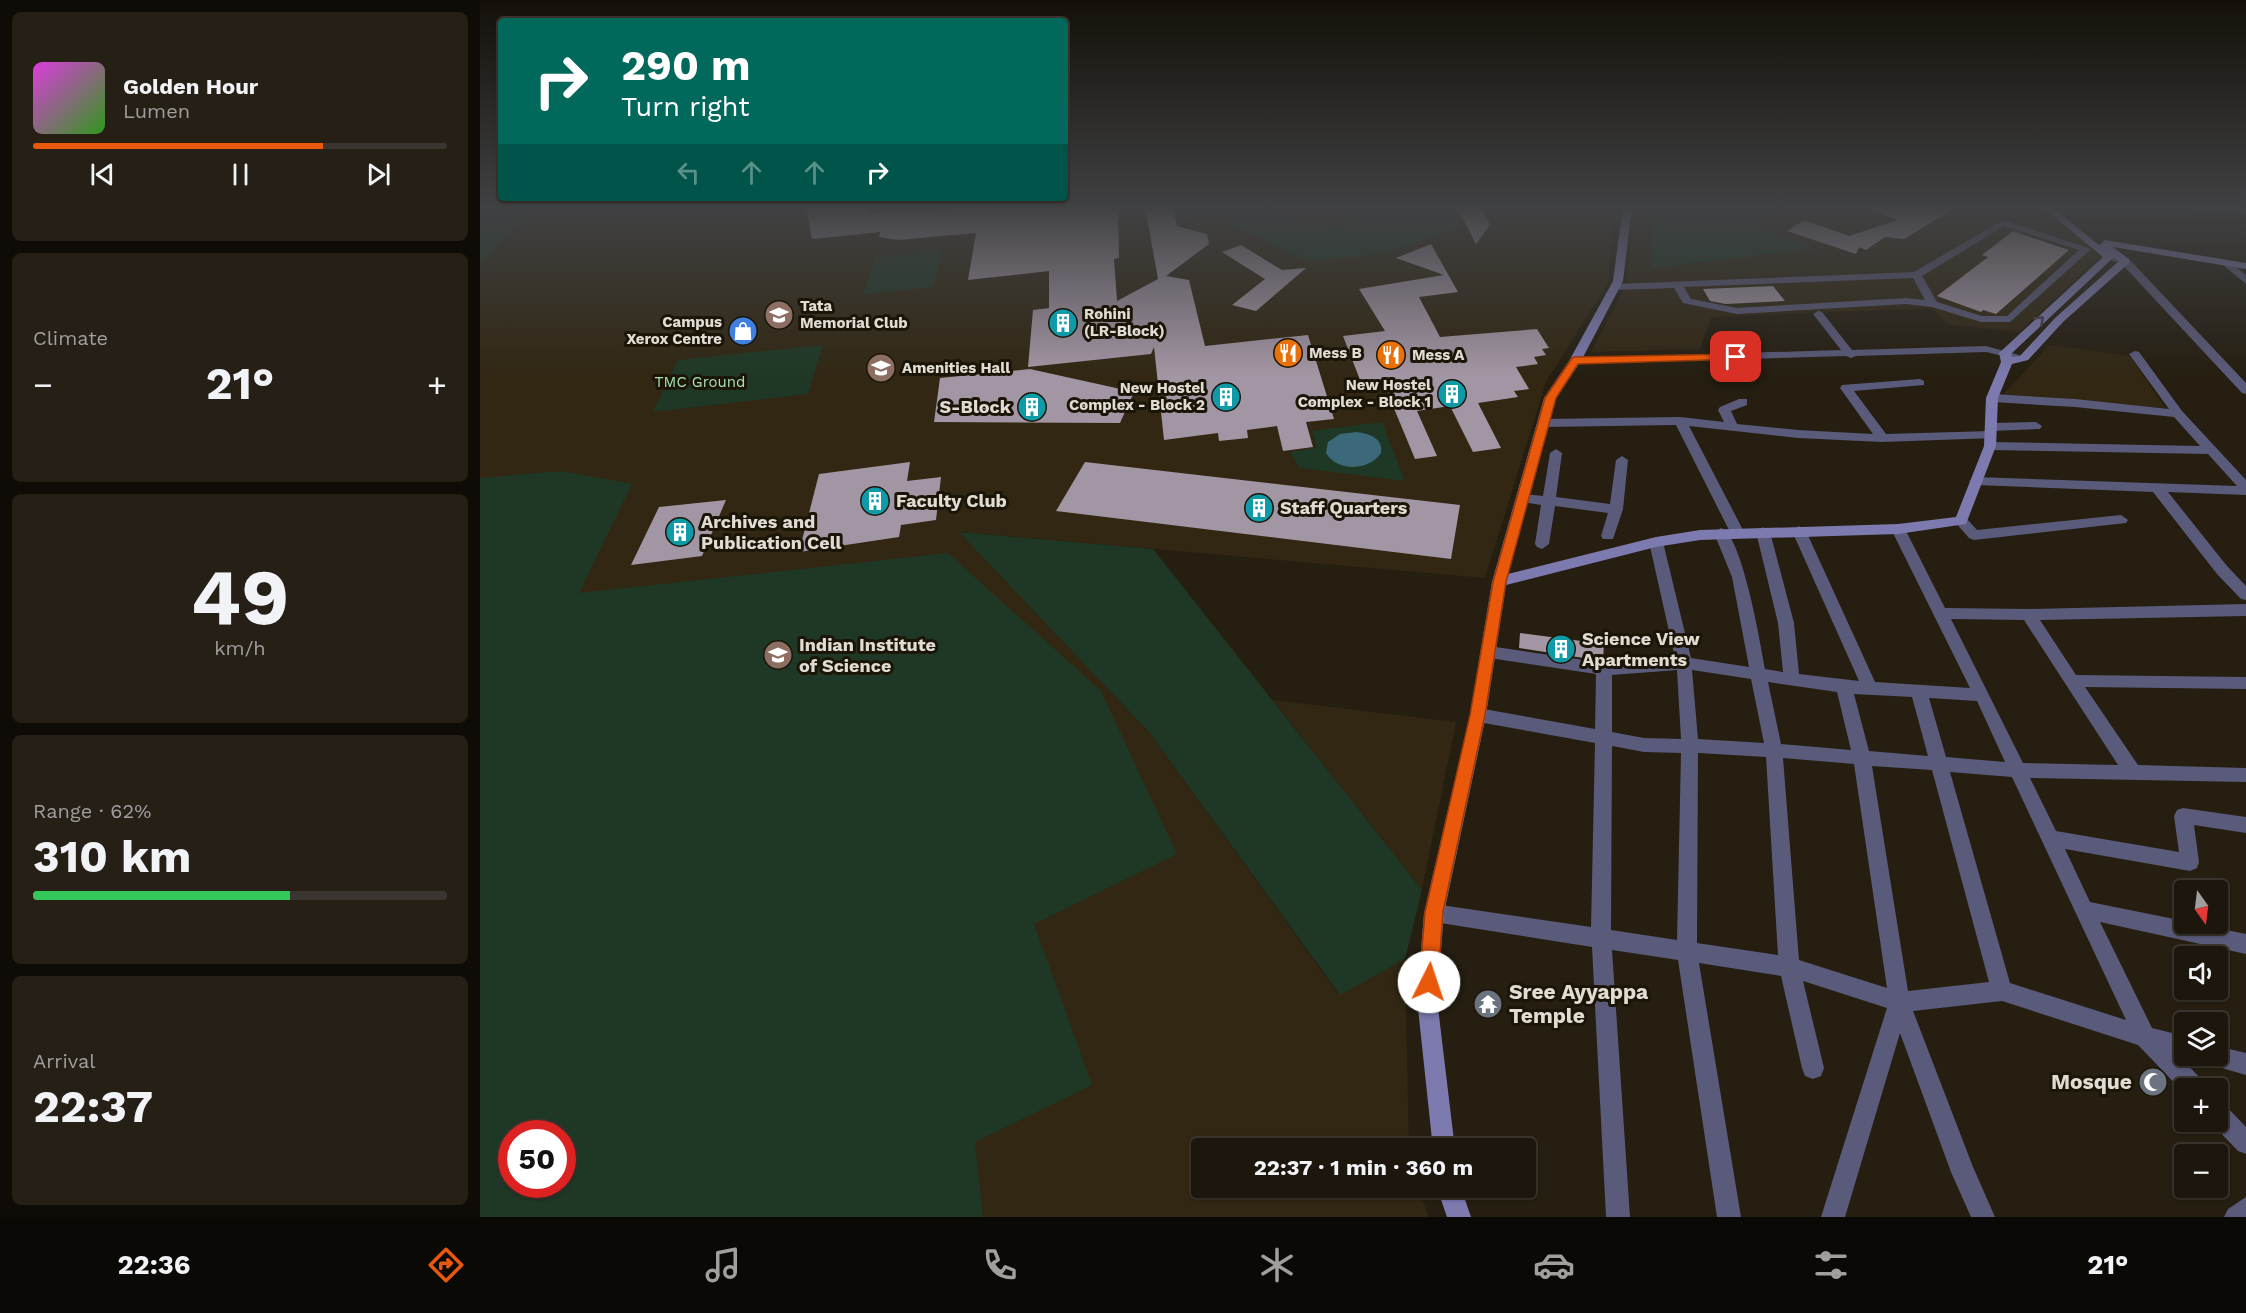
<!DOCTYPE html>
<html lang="en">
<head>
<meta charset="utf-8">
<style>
	:root { --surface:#1c160d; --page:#251f16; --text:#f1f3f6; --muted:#a09f9d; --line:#3a352e; --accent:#ea580c }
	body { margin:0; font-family:"Work Sans",sans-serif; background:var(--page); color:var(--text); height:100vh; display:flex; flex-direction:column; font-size:22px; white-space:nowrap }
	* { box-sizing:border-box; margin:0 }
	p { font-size:20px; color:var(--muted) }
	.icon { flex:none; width:33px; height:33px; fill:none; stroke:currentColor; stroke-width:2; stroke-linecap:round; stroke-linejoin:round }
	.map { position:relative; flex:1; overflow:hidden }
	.sheet { display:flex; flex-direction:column; gap:12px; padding:12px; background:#0f0c07; width:480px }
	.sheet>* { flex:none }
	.top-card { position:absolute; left:18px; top:18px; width:570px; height:183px; border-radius:6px; box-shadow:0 2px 4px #0004,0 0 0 2px var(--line); background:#00695c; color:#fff; overflow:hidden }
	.needle { width:39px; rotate:166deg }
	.fabs { position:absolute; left:1694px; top:880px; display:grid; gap:12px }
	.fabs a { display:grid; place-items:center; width:54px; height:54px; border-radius:6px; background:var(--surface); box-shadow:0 2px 4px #0004,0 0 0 2px var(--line); font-size:30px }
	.speed { position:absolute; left:18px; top:1120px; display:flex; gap:12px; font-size:30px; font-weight:700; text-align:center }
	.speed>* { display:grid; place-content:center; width:78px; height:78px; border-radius:50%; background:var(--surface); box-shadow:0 2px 4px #0004,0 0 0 2px var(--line); line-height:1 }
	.speed .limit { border:9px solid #d22; background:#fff; color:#111 }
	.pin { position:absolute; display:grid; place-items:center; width:51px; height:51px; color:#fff; margin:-26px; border-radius:12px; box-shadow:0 3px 9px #0006 }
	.me { position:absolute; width:66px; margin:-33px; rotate:4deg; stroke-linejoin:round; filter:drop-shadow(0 0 4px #0008) }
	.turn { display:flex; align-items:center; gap:21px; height:126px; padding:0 24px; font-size:27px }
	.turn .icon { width:78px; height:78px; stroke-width:2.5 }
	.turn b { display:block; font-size:42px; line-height:51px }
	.lanes { display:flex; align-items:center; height:57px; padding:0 24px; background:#0003; justify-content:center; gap:30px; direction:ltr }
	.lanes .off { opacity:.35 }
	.big { font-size:45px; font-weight:700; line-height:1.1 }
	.sheet .card { flex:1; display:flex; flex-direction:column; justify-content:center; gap:9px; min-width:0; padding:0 21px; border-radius:9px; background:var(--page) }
	.sheet .dial { align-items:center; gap:0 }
	.dial b { font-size:78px; line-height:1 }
	.song { display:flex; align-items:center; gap:18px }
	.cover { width:72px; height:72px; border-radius:9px; background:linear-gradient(135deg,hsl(300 70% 55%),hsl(110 70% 35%)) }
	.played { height:6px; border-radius:3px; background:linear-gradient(90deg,var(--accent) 70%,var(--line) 70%) }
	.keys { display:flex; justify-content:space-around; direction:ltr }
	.heat { display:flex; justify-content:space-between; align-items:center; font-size:33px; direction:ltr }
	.charge { height:9px; border-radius:4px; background:linear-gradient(90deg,#34c759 62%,var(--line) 0) }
	.trip { position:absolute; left:711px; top:1138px; width:345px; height:60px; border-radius:6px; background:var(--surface); box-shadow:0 2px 4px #0004,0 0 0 2px var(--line); font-weight:700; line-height:60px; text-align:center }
	.tabs { display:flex; height:96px; justify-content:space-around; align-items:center; background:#0b0905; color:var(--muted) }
	.tabs .icon { width:42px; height:42px }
	.tabs .selected { color:var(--accent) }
	.tabs b { font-size:27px; color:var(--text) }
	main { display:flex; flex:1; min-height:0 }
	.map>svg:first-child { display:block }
	.built { fill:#312713; fill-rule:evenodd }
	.green { fill:#1f3825; fill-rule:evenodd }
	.water { fill:#3b6979 }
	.building { fill:#a396a4 }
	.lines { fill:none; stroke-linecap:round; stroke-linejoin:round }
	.street { fill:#5a5a7a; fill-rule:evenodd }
	.secondary { fill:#7c7aaf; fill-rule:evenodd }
	.oneway { stroke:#423d4b }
	.route { fill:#ea580c; stroke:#983908; stroke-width:1.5 }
	.labels { text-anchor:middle; stroke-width:6; stroke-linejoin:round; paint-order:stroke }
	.far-poi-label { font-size:15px; font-weight:bold; fill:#e1dcd3; stroke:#1b1508; text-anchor:start }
	.far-park-label { font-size:15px; fill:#a6e0b3; stroke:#1b1508 }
	.poi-label { font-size:18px; font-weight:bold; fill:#e1dcd3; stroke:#1b1508; text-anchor:start }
	.near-poi-label { font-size:21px; font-weight:bold; fill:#e1dcd3; stroke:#1b1508; text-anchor:start }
</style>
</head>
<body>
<main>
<section class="sheet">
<div class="card">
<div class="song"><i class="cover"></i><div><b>Golden Hour</b><p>Lumen</p></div></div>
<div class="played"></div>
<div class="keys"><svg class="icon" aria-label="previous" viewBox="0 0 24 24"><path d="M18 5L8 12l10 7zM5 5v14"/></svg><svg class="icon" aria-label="pause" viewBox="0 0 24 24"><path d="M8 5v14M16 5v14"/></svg><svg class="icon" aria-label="next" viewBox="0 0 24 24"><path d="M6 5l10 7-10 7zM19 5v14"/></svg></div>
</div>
<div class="card"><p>Climate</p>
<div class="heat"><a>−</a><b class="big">21°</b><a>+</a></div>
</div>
<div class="card dial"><b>49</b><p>km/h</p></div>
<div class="card"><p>Range · 62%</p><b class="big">310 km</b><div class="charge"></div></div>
<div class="card"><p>Arrival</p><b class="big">22:37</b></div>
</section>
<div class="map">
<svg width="1766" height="1217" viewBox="0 0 1766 1217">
	<rect width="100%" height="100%" fill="#251e11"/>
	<path class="built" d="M0,206h1134l-6,77 -62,99 -61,196 -525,-46 189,200 190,263 66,-36 4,190h-207v39h216l11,29h-949zM32,1134h50v51h-50z
		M1156,206h404l62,49 -83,77 -70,-7 -17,-17 -221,9 -11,32 -109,3 35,-67z
		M1570,345l80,11 35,52 -164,-12z
		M793,700l183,22 -34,168 -94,-119z"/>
	<path class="green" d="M0,206h53l-53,60z
		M704,206h51l-8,8 -52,5z
		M882,206h88l11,21 -78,27 -76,7 -82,-40 13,-13 105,22z
		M1173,206h126l-25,19 60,24 -162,19z
		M461,251l-8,36 -69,7 11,-37z
		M343,345l-15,49 -155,18 25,-52z
		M902,422l23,59 -106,-13 -9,-16 27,-4 -5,-17z
		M82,471l70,13 -53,109 369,-40 153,138 76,163 -143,70 58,161 -117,57 8,75h-503v-739zM32,1134h50v51h-50z
		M479,532l194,17 269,341 -17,69 -65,36 -191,-263z"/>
	<path class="water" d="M877,432c13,2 26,6 24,21 -12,18 -44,19 -55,0l2,-11 12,-8z"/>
	<path class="building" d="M326,206h66l-3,7 129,-7h120l1,52 -5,1 3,42 41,-22 -13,-73h27l5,20 30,8 2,10 -43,32 23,4 16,66 103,-11 26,84 -28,3 7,25 -30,4 -6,-25 -30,4 1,8 -29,3 -1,-8 -54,7 -10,-93 -3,7 -123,13 5,-57 16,-2v-37l-81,9 8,-47 -78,7 -19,-3 1,-5 -68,7z
		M976,206h24l10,19 -14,19z
		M1383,206h95l-54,33 -19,-2 -19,13 -7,-3 -3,7 -69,-23 17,-11 45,16 49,-16z
		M1533,231l56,19 -73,64 -13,-4 -2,2 -44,-16 51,-39 -6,-2z
		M951,244l27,48 -39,5 21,40 97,-8 12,19 -7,1 4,6 -12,2 4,7 -22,3 13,22 -15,2 4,6 -40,6 23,45 -28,4 -23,-46 -33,5 20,45 -22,3 -32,-77 -21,3 -19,-49 42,-5 -26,-42 85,-14 -48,-17z
		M761,245l41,25 24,-2 -50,43 -24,-6 33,-26 -43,-27z
		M1293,286l12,15 -59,3 -16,-3 -7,-12z
		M550,369l104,23 -14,31 -186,-1 6,-44z
		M430,462l-3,19 34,-4 -5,43 -35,5 -2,12 -100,15 20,-78z
		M605,462l375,43 -9,54 -395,-48z
		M246,500l-24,56 -71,9 28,-58z
		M1040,633l84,11 -1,17 -84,-13z"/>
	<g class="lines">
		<path class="street" d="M1523,220l88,29 -81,73h-29l-49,-15 -26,-3 -169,10 -54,-11 -9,-15 -59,2 -5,-3 5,-3 299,-12zM1524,226l75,24 -72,66h-25l-45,-14 -15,-26zM1433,278l12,22 -19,-2 -169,10 -46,-9 -7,-12z
			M1629,254l20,5 117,124v11l-4,-1 -121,-130 -16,-4 -1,-2z
			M1747,260l19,15v9l-23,-19 -1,-2z
			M1338,311l4,1 30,38 134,-4 44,12 -6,3 -38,-9 -130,4 -5,2 -5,-2 -271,8 -6,-3 6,-3 266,-8 -28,-36z
			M1655,351l4,1 43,59 64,69v15l-78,-3 59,74 19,20v14l-5,-1 -24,-25 -64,-82 -177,-7 -7,-4 7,-4 261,9 -29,-32 -218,-4 -6,-4 6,-4 210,4 -26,-29 -99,-10 -83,-5 -6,-4 6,-4 83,5 94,10 -40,-55z
			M1440,379l4,2v4l-70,6 32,43 105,-3 4,1v6l-113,4 -84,-4 -109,-12 55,106 -7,5 -7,-5 -54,-107 -132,2 -6,-4 6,-4 136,-2 44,5 -6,-12 2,-3 19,-8h8v6l-16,6 6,13 61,6 75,4 -33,-46 2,-3z
			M1556,422l6,4 -2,3 -49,2 -6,-4 6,-4z
			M1076,449l6,4 -6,44 54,7 6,-44 6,-4 6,4 -5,49 -10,30h-10l-2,-3 7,-23 -53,-7 -6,38 -7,5 -5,-2 -2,-3 6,-39 -18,-3 -7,-4 7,-4 20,2 7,-43z
			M1641,515l7,5 -2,3 -152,17 -5,-2 -15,-17 2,-3h10l11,12z
			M1418,524l7,5 40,79 83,1 218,-5v12l-206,4 36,55 170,2v12l-161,-2 53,78 108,3v14l-216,-4 26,53 123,21 -5,-36 3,-6 6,-2 63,9v16l-52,-8 5,37 -2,6 -7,3 -125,-22 25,53 94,19v3h13l49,10v20l-146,-32 52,106 32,8v20h4h-9l24,25 3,8h-22v4l-46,-48 -136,-44 -89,10 60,156 22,50h-24l-20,-45 -51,-139 -55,184h-24l66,-209 -84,-27 21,87 -3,8 -8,3 -8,-3 -3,-8 -21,-92 -82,-13 42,254h-24l-39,-257 -66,-10 18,267h-24l-14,-270 -158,-25 -7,-3 -3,-6 3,-6 7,-3 157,23 4,-184 -117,-21 -6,-2 -2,-5 2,-5 6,-2 117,21 1,-55 -107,-16 -6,-2 -2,-4 2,-4 6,-2 115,17 71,-5 -26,-116 7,-5 7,5 28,116 58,9 -17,-90 -18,-44 7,-5c21,6 40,118 44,141l18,3 -5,-49 -22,-91 7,-5 7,5 24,91 5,51 60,7 -67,-150 7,-5 7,5 69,151 95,6 -79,-159zM1471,619l73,1 94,145 -95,-2zM1197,670l4,69 -37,-1 -32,-6v-57zM1212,670l59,9 13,64 -66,-4zM1288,682l69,10 14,58 -70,-6zM1374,694l58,3 16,59 -59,-5zM1449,698l48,3 28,61 -59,-5zM1132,746l32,6 37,1 -4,187 -66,-10zM1218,753l68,4 12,198 -81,-12zM1303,758l71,6 33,224 -88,-28zM1392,766l60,4 57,212 -81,9zM1470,772l62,5 114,243 -116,-37z
			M1737,1046l29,7v22l-38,-11 -3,-8h12z
			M1737,1102l8,3 21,22v27l-8,-3 -28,-29h7z
			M1766,1197v20h-22l4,-8z"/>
		<path class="secondary" d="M1143,206h9l-9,75 -42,80 -25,37 -48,176 148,-37 44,-7 198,-6 58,-7 28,-71 2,-48 15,-36 -2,-9 104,-96 -62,-51h9l49,39 6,-5 141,23v6l-133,-22 16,12v4l-66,59 -35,38 -16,4 -14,34 -2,48 -30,78 -68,10 -198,6 -44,7 -150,38 -20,130 -42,198 -7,86 18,150h-22l-16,-150 7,-86 46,-198 22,-133 52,-184 25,-37 44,-80zM1634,257l5,4 -64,57 -35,38 -8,1 -1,-3z
			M1714,206l52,1v6l-48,-4z
			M957,1188h24l10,29h-24z"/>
	</g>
	<defs><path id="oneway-chevron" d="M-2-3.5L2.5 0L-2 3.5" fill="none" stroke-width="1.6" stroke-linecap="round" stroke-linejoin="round" transform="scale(1.5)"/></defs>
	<use class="oneway" href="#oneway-chevron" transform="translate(1560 320) rotate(-42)"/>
	<linearGradient id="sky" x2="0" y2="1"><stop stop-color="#141009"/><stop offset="0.55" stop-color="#404143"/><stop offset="1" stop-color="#404143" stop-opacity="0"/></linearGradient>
	<rect width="1766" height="376" fill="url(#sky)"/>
	<path class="route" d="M1256,354l5,3 -1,2 -162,5 -22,34 -50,184 -21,133 -42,197 -5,70 -3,7 -6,3 -7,-3 -3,-7 6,-70 45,-197 23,-133 52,-184 27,-40 3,-1z"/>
	<defs>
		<g id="university-disc" transform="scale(1.5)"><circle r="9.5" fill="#8d6e63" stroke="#1b1508"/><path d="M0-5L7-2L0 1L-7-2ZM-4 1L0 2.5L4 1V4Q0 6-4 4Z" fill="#fff"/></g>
		<g id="building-disc" transform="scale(1.5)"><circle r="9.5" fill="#0f9aa8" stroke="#1b1508"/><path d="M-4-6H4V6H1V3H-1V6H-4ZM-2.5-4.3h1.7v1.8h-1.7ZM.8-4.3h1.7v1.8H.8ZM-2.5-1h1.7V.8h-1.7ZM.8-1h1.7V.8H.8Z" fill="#fff"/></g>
		<g id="shop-disc" transform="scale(1.5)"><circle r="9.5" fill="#3f7fe0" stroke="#1b1508"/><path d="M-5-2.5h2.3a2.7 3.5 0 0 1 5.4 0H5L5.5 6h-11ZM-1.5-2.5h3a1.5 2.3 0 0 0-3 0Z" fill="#fff"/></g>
		<g id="restaurant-disc" transform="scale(1.5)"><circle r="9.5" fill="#e8710a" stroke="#1b1508"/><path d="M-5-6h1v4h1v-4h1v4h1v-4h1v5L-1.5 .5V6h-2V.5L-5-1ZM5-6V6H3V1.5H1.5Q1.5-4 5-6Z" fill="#fff"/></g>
		<g id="temple-disc" transform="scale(1.5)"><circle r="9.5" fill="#6b7280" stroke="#1b1508"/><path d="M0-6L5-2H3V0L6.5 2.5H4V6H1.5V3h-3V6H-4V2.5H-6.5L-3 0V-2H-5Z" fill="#fff"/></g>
		<g id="mosque-disc" transform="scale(1.5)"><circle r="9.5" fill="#6b7280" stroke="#1b1508"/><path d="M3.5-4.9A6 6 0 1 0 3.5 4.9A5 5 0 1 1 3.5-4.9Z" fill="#fff"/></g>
	</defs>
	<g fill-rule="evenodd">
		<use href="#university-disc" x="299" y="315"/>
		<use href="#building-disc" x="583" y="323"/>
		<use href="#shop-disc" x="263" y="331"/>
		<use href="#restaurant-disc" x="808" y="353"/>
		<use href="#restaurant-disc" x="911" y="355"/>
		<use href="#university-disc" x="401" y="368"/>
		<use href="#building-disc" x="972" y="394"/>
		<use href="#building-disc" x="746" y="397"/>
		<use href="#building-disc" x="552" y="407"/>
		<use href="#building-disc" x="395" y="501"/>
		<use href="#building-disc" x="779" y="508"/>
		<use href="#building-disc" x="200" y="532"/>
		<use href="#building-disc" x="1081" y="649"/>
		<use href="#university-disc" x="298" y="655"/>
		<use href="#temple-disc" x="1008" y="1004"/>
		<use href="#mosque-disc" x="1673" y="1082"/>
	</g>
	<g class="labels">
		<g class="far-poi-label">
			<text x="320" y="311">Tata<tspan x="320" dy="17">Memorial Club</tspan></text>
			<text x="604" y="319">Rohini<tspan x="604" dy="17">(LR-Block)</tspan></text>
			<text x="242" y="327" text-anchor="end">Campus<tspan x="242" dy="17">Xerox Centre</tspan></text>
			<text x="829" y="358">Mess B</text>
			<text x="932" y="360">Mess A</text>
			<text x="422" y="373">Amenities Hall</text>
			<text x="951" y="390" text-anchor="end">New Hostel<tspan x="951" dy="17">Complex - Block 1</tspan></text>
			<text x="725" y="393" text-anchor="end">New Hostel<tspan x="725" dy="17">Complex - Block 2</tspan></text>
		</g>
		<g class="far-park-label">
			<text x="220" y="387">TMC Ground</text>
		</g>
		<g class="poi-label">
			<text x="531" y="413" text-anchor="end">S-Block</text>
			<text x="416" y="507">Faculty Club</text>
			<text x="800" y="514">Staff Quarters</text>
			<text x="221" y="528">Archives and<tspan x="221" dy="21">Publication Cell</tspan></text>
			<text x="1102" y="645">Science View<tspan x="1102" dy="21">Apartments</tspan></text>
			<text x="319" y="651">Indian Institute<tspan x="319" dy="21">of Science</tspan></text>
		</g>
		<g class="near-poi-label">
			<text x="1029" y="999">Sree Ayyappa<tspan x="1029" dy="24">Temple</tspan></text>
			<text x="1652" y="1089" text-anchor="end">Mosque</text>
		</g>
	</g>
</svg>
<div class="fabs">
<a><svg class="needle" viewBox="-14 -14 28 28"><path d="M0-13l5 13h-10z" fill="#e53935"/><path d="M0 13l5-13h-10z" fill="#a09f9d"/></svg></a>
<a><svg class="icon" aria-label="sound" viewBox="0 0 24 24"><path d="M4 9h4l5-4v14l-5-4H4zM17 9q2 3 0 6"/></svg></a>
<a><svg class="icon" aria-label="layers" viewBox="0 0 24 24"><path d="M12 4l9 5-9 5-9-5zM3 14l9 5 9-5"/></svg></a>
<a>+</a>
<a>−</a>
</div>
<div class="speed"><div class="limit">50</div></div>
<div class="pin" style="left:1256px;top:357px;background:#d93025"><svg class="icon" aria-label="arrive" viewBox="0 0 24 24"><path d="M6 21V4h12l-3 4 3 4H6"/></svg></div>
<svg class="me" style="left:949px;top:982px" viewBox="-20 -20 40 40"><circle r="19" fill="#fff"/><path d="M0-13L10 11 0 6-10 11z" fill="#ea580c"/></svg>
<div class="trip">22:37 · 1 min · 360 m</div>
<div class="top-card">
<div class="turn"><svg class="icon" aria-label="right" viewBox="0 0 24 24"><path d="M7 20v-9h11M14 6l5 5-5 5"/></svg><div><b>290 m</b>Turn right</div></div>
<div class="lanes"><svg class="icon off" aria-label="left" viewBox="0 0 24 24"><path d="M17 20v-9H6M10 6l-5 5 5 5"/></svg><svg class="icon off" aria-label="ahead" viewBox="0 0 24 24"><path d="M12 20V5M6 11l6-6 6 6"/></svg><svg class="icon off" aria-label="ahead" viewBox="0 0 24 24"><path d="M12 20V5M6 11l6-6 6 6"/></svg><svg class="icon" aria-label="right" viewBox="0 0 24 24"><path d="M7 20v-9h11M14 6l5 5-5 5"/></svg></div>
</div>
</div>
</main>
<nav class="tabs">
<b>22:36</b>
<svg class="icon selected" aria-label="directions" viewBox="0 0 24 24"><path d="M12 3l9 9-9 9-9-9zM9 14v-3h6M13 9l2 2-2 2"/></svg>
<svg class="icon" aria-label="music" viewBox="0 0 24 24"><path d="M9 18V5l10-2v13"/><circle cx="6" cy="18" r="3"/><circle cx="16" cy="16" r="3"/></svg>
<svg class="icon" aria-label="phone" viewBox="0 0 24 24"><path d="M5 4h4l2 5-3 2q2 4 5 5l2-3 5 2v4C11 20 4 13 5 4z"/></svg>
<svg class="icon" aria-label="climate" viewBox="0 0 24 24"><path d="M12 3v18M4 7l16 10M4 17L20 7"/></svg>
<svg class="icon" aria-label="car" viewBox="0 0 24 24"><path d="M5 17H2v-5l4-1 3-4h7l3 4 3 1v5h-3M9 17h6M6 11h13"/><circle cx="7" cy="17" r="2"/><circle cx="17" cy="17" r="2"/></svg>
<svg class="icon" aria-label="filters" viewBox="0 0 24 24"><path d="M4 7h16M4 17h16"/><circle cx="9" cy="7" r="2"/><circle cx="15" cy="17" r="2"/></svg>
<b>21°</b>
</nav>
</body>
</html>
